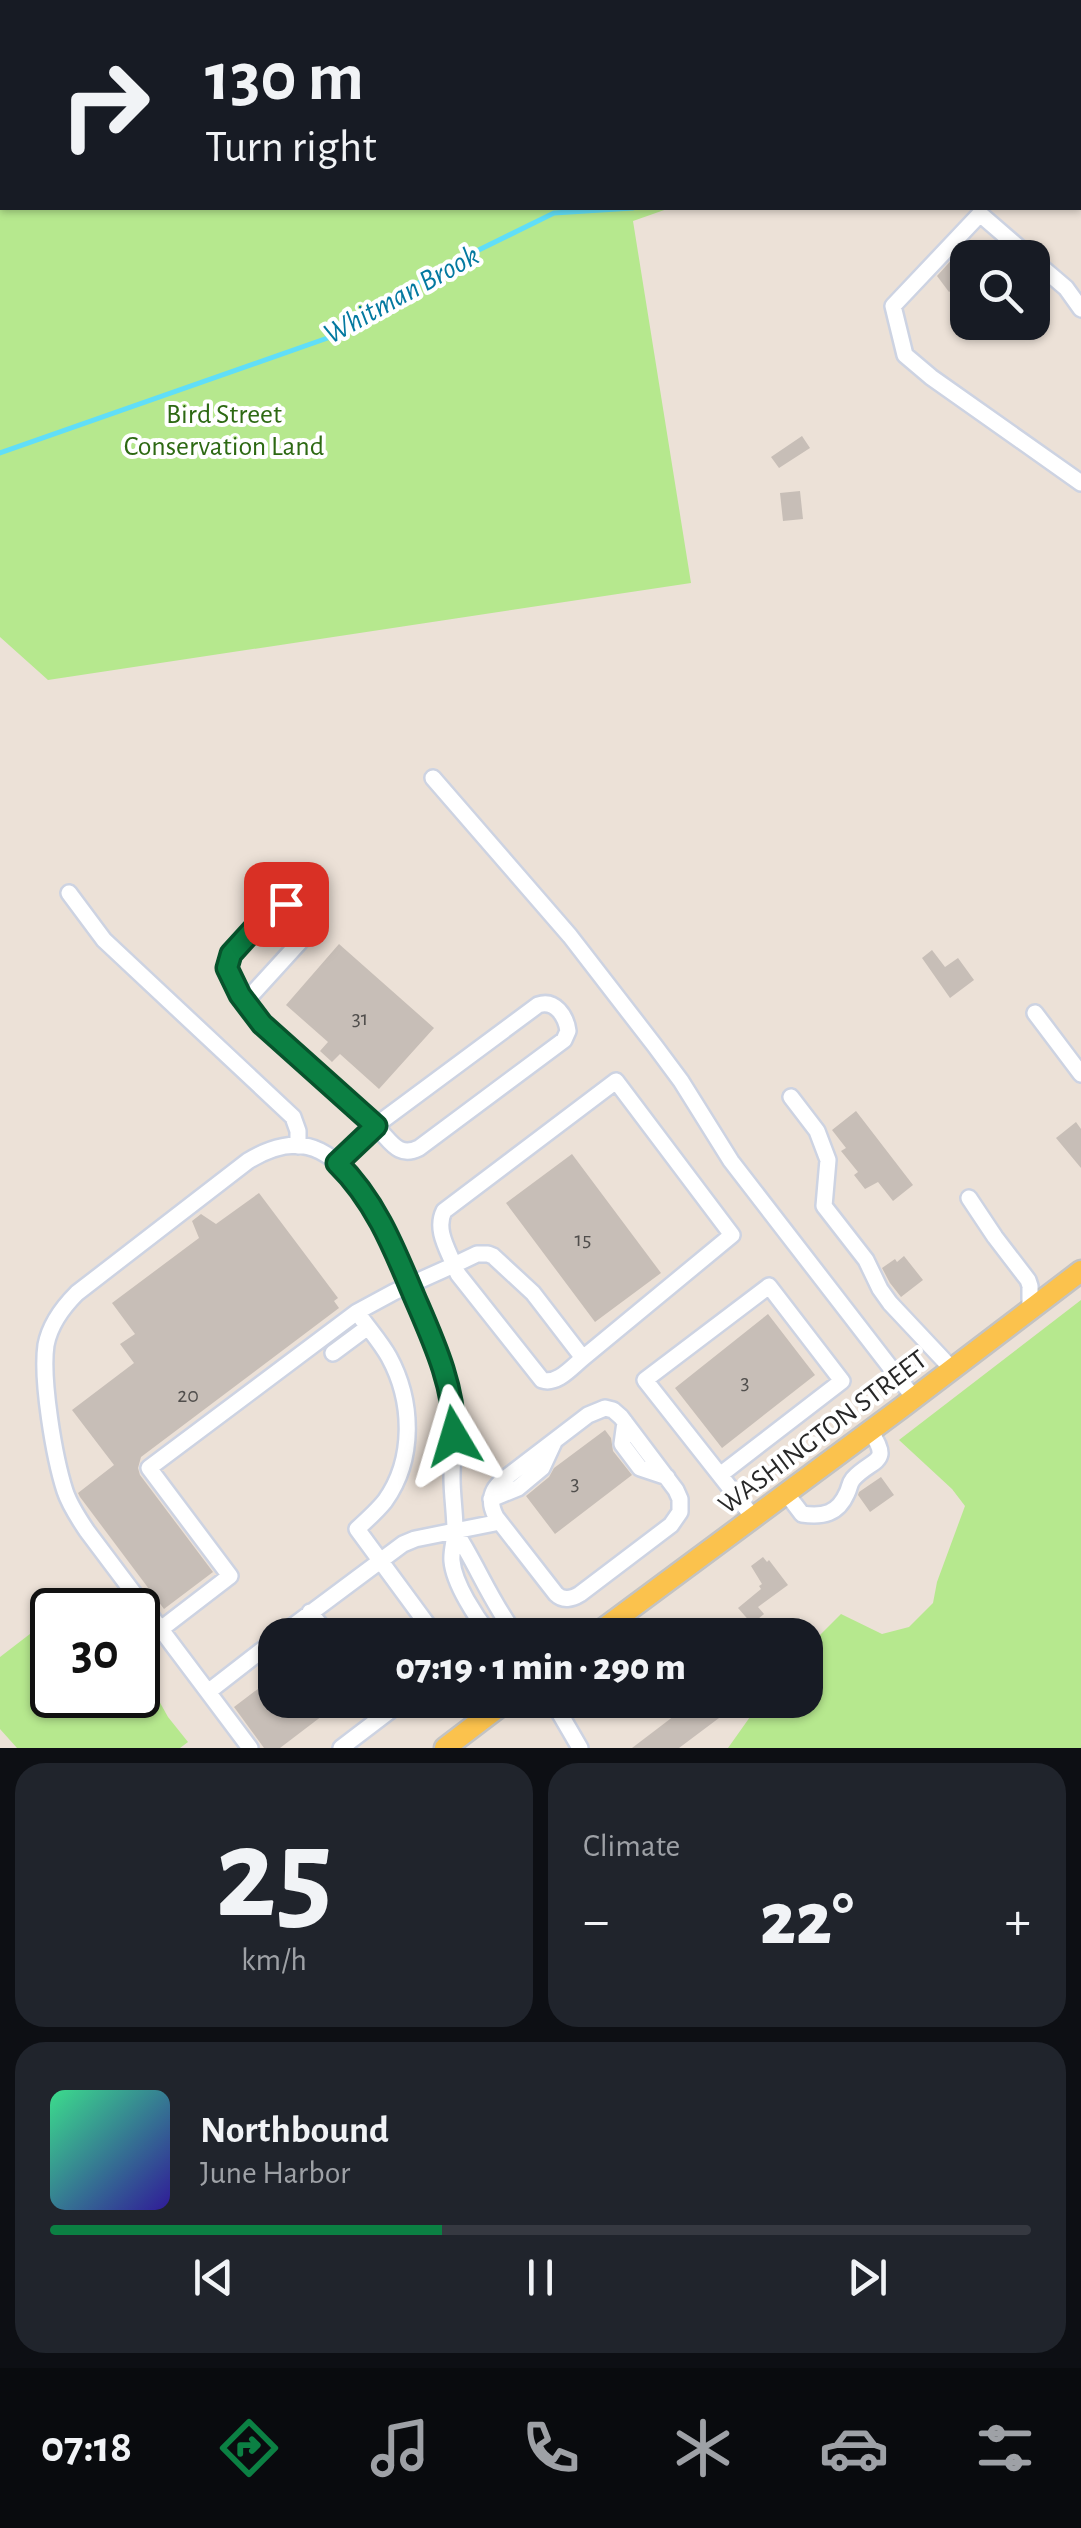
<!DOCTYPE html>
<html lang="en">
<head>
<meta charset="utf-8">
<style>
	:root { --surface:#171b24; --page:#20242c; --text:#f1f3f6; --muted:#9ea1a6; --line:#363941; --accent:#0b8043 }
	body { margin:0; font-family:"Alegreya Sans",sans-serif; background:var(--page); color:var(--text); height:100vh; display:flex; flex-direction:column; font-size:38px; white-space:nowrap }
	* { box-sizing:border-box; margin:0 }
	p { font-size:32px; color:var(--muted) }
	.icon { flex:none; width:55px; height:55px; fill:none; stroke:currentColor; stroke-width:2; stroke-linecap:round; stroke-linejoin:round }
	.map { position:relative; height:1748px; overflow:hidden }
	.details { display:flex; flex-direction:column; gap:15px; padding:15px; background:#0d0f14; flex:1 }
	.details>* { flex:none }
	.hud { position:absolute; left:0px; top:0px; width:1082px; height:210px; box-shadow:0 2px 8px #0004; background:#171b24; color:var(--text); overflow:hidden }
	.controls { position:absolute; left:950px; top:240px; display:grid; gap:20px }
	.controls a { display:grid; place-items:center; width:100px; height:100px; border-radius:20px; background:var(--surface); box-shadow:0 2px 8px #0004; font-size:50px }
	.speed { position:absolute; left:30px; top:1588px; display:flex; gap:20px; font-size:50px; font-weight:700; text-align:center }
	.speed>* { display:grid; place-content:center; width:130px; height:130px; border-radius:50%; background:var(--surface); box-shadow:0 2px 8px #0004; line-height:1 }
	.speed .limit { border:5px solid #111; border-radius:15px; background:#fff; color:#111 }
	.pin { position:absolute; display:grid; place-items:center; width:85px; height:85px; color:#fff; margin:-42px; border-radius:20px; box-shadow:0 5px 15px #0006 }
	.me { position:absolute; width:110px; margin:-55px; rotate:353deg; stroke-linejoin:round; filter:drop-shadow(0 0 8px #0008) }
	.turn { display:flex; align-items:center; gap:35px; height:210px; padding:0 40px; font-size:45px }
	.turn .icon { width:130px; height:130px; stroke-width:2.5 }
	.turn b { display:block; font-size:70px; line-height:85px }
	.big { font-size:75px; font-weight:800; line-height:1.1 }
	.details .card { flex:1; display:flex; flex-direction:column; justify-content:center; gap:15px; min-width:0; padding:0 35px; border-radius:30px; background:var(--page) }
	.details .dial { align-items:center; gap:0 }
	.dial b { font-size:130px; line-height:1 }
	.song { display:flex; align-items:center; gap:30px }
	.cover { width:120px; height:120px; border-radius:15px; background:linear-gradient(135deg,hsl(150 70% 55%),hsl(250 70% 35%)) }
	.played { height:10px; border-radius:5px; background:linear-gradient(90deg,var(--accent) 40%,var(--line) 40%) }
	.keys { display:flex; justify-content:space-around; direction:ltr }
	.heat { display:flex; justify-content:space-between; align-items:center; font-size:55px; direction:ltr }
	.details .tiles { flex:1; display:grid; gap:15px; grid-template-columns:1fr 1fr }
	.card:last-child { grid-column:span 2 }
	.trip { position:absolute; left:258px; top:1618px; width:565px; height:100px; border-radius:30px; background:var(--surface); box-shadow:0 2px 8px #0004; font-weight:800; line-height:100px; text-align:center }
	.dock { display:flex; height:160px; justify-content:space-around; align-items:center; background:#090b0e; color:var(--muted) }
	.dock .icon { width:70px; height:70px }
	.dock .on { color:var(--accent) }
	.dock b { font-size:45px; color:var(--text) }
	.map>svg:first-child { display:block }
	.green { fill:#b6e88e }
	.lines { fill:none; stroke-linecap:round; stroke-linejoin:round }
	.stream { stroke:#60def8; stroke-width:5 }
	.building { fill:#c7beb7 }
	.minor-casing { stroke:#cdd3e2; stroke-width:20 }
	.major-casing { stroke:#c3c3c3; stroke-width:25 }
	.minor { stroke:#fff; stroke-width:15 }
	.major { stroke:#fbc24d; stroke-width:20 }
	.route-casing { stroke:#07532c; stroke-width:25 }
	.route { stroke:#0b8043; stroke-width:18 }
	.labels { text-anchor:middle; stroke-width:8; stroke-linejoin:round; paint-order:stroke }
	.number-label { font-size:22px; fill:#504e4c }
	.park-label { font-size:28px; fill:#2d6913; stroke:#fff }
	.street-label { font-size:28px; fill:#282828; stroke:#fff }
	.water-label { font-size:30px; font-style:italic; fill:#0379a0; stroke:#fff }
</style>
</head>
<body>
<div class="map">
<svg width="1081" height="1748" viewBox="0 0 1081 1748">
	<rect width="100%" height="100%" fill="#ece1d7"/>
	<path class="green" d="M0,0h911l1,2h-910v206h668l-37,13 58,362 -643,97 -48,-43z
		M1081,1300v448h-353l34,-48h43v-50l36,-36 41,20 27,-7 24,-24 4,-21 28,-76 -13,-17 -53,-49z
		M52,1617v78h86v-32l30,54 20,25 -8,6h-163l-17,-19v-72z"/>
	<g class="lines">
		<path class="stream" d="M0,453l339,-119 101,-65 114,-56 79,-5"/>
	</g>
	<path class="building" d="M956,255l12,15v8l-19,14 -12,-16z
		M802,436l8,12 -31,20 -8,-11z
		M800,491l3,28 -20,2 -3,-28z
		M339,944l95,84 -55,61 -39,-35 -8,8 -12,-11 8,-9 -42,-37z
		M932,950l13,17 13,-9 16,22 -24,18 -28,-40z
		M856,1111l57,74 -20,16 -15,-19 -13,7 -11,-14 4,-3 -17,-21 5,-3 -14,-18z
		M1076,1122l5,7v39l-25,-30z
		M572,1154l89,119 -66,49 -89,-119z
		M259,1193l79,105 -4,3 5,7 -198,149 -3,11 2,7 73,97 -49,37 -84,-112 -2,-4 36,-28 -42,-55 62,-47 -14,-19 15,-10 -23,-31 87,-65 -7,-17 9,-7 15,10z
		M904,1256l19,24 -22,17 -11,-14 -8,-15 13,-9 2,3z
		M768,1314l47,61 -93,73 -47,-60z
		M605,1430l6,8 2,13 19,24 -77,59 -29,-38 23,-19 5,-9z
		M881,1477l13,18 -24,17 -12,-17 1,-3z
		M763,1557l4,5 2,-2 19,25 -30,22 6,7 -12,10 -14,-16 23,-19 -2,-3 3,-2 -11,-18z
		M275,1676v24h68l-63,48h-16l-30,-41z
		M695,1700h11l13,18 -40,30h-47z"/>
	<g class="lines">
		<g class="minor-casing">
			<path id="minor" d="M1031,258l-51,-44 -87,92 12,49 26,22 150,106
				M1032,259l34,29 15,21
				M433,778l137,158 85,110 26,35 50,80 183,237
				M69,893l35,47 189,177 5,14v15
				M244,1003l63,-69v-15l-12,-12 -11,-4 -13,7 -40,44c-11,23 15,53 31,69l113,103 163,-121c17,-6 28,11 30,26l-4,9 -145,108c-22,11 -29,-9 -44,-22l-38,37
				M1035,1013l46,61
				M791,1097l26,34 11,29 -4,46 42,54 14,29 10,14 62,66
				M969,1198l26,39 33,43 2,6v24
				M477,1254h11l5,2 40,37 50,65c-12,10 -26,27 -41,22l-84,-106 -4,-9z
				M357,1312l37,-20 60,-27c-7,-17 -19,-36 -10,-54l172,-130 116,154 -149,123
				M333,1353l35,-26
				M605,1408l8,2 8,7 55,73 4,9v13l-9,13 -91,69c-8,5 -17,7 -24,0l-60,-77c-8,-15 -5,-27 7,-37l85,-65z
				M625,1422l-3,22 18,24 27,9
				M720,1475l122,-94 -73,-95 -124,94 108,137
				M786,1493l16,21c21,3 36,0 45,-21 3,-6 2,-9 6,-14 19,-21 40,-15 17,-48
				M491,1499l27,-11 24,-20 12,-26
				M455,1531c22,34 36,71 61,104
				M310,1612l18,23
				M161,1629l69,-53 -81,-108 208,-156c10,15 23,29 32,45 24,44 26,102 -4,144 -8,10 -18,19 -28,28l78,106
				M281,1635l122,-91 12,-5 85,-17
				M275,1640l-67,52 -121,-161c-8,-12 -17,-25 -22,-40 -11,-34 -24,-112 -19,-146 4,-21 16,-37 31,-52l171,-132c21,-13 48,-22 72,-10 48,24 74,97 94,144 15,37 32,74 38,115 3,22 0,45 0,68 0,18 3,35 3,53 0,10 -4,20 -3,30 2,23 24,56 38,74
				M208,1692l42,56
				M552,1700l28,48
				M341,1748l63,-48"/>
		</g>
		<g class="major-casing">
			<path id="major" d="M595,1635l306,-227 180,-137
				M445,1748l63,-48"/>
		</g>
		<use href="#minor" class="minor"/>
		<use href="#major" class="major"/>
	</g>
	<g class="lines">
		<g class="route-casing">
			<path id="route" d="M286,904l-9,2 -6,4 -40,44 -4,14 13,27 22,29 114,102 -39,37c38,37 57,85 77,133 19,44 41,91 40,140"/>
		</g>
		<use href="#route" class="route"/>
	</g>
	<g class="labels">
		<g class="number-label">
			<text x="360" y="1025">31</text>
			<text x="583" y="1246">15</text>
			<text x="745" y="1389">3</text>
			<text x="188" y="1402">20</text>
			<text x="575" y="1490">3</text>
		</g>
		<g class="park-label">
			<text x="224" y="423">Bird Street<tspan x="224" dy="32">Conservation Land</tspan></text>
		</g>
		<g class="street-label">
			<text transform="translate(822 1431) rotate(-37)" y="10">WASHINGTON STREET</text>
		</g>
		<g class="water-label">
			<text transform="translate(401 294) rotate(-29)" y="10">Whitman Brook</text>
		</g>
	</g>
</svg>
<div class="controls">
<a><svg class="icon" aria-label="search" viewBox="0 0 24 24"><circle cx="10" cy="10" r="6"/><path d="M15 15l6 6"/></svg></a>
</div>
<div class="speed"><div class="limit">30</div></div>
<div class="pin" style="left:286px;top:904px;background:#d93025"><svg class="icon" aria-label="arrive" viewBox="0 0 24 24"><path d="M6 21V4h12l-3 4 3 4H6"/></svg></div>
<svg class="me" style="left:454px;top:1436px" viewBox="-20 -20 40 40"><path d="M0-17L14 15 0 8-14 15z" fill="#0b8043" stroke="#fff" stroke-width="4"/></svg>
<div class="trip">07:19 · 1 min · 290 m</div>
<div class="hud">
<div class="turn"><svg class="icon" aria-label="right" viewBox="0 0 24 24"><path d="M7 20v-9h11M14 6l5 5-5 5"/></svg><div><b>130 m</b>Turn right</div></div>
</div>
</div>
<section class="details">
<div class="tiles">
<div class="card dial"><b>25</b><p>km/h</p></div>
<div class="card"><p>Climate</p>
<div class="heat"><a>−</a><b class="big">22°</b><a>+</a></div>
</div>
<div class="card">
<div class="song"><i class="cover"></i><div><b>Northbound</b><p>June Harbor</p></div></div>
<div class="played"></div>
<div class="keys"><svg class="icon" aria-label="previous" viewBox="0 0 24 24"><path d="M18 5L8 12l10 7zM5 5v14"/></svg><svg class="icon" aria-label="pause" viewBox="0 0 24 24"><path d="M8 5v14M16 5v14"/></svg><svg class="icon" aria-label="next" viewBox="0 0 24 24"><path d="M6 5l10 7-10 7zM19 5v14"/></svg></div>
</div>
</div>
</section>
<nav class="dock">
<b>07:18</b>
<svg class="icon on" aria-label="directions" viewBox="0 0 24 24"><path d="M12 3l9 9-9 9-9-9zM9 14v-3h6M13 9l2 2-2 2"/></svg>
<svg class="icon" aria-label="music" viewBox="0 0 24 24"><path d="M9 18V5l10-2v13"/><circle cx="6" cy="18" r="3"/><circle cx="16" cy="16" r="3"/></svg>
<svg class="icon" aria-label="phone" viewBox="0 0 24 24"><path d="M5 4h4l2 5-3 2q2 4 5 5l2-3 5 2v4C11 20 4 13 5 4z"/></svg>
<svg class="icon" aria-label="climate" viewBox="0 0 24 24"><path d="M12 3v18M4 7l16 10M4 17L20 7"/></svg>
<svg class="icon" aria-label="car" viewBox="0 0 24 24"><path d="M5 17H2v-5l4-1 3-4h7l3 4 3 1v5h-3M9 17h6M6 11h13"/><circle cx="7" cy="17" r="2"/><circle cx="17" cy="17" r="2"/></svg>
<svg class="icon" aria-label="filters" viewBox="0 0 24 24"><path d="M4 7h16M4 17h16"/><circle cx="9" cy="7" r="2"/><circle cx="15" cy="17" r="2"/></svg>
</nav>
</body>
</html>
